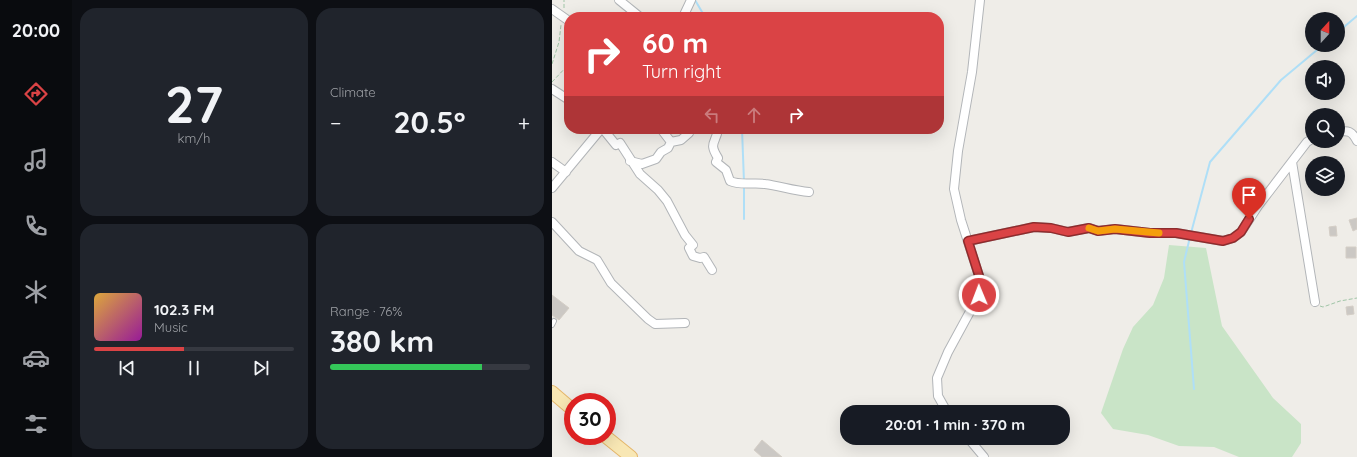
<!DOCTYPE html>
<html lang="en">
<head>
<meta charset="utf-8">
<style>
	:root { --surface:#171b24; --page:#20242c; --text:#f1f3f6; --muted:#9ea1a6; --line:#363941; --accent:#da4345 }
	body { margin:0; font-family:Quicksand,sans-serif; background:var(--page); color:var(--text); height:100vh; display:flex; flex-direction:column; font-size:15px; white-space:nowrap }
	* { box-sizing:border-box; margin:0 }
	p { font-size:13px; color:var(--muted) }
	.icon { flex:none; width:22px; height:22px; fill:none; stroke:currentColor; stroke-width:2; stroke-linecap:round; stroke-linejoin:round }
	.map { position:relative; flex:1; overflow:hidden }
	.sheet { display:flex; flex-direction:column; gap:8px; padding:8px; background:#0d0f14; width:480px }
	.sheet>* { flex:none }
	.top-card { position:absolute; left:12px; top:12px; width:380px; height:122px; border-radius:16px; box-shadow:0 4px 16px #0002; background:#da4345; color:#fff; overflow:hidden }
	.needle { width:26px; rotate:21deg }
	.tools { position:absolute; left:753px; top:12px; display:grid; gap:8px }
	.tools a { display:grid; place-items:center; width:40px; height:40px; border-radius:50%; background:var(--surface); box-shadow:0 4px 16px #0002; font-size:20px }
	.speed { position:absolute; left:12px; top:393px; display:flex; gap:8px; font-size:20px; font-weight:700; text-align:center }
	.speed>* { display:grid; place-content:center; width:52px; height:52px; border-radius:50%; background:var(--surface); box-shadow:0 4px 16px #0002; line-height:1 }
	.speed .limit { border:6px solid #d22; background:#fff; color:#111 }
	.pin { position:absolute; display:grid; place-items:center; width:34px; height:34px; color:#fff; margin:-41px -17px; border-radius:50% 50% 50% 0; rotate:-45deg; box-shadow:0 0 4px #0007 }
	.pin .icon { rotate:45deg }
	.me { position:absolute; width:44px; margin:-22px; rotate:359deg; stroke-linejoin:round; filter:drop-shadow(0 0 3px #0008) }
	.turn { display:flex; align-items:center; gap:14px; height:84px; padding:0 12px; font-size:18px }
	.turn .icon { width:52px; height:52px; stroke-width:2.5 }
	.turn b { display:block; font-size:28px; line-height:34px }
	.lanes { display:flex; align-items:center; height:38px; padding:0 12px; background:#0003; justify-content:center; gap:20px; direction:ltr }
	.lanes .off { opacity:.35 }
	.big { font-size:30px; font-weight:800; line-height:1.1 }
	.sheet .card { flex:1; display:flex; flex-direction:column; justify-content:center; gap:6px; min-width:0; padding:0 14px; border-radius:16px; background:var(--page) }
	.sheet .dial { align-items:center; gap:0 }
	.dial b { font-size:52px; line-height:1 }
	.song { display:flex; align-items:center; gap:12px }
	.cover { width:48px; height:48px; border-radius:6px; background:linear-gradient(135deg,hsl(40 70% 55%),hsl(300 70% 35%)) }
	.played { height:4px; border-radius:2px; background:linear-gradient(90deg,var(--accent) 45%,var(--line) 45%) }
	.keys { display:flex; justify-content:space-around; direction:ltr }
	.heat { display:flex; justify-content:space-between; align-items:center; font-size:22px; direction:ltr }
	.charge { height:6px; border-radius:3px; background:linear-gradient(90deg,#34c759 76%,var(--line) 0) }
	.sheet .tiles { flex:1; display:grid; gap:8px; grid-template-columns:repeat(2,1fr) }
	.trip { position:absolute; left:288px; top:405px; width:230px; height:40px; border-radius:16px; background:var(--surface); box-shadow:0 4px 16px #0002; font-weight:800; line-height:40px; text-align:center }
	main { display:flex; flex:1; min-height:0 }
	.tabs { display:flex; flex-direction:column; width:72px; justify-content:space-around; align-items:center; background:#090b0e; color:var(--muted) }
	.tabs .icon { width:28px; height:28px }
	.tabs .selected { color:var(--accent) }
	.tabs b { font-size:18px; color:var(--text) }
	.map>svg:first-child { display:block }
	.green { fill:#c9e4c7 }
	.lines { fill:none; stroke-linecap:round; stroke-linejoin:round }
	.stream { stroke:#afdff7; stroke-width:2 }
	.building { fill:#cbc8c4; stroke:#d4cec6 }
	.lane-casing { stroke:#b2b5b8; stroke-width:6 }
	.street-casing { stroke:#b2b5b8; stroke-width:10 }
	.primary-casing { stroke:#e5b76b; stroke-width:14 }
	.path { stroke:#a0c5a7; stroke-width:1; stroke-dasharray:4 2; stroke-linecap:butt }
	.lane { stroke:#fff; stroke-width:4 }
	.street { stroke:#fff; stroke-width:8 }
	.primary { stroke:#f8e7b4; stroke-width:12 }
	.route-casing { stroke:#8e2c2d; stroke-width:10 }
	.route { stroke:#da4345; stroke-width:7 }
	.slow { stroke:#f59e0b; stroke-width:7 }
</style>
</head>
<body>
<main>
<nav class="tabs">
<b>20:00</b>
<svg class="icon selected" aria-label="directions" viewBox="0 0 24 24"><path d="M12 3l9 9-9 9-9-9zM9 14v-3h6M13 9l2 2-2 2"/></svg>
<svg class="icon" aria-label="music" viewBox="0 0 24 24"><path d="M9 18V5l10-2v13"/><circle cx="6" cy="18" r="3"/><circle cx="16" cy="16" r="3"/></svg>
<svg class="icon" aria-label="phone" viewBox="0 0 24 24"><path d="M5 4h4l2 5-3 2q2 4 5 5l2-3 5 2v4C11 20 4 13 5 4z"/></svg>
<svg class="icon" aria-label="climate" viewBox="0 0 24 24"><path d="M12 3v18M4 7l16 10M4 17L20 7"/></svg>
<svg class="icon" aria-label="car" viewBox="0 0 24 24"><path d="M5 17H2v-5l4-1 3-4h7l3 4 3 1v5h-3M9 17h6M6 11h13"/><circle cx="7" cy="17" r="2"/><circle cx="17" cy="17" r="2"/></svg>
<svg class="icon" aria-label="filters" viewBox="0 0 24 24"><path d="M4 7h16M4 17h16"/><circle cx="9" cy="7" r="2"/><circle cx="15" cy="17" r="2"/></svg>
</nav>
<section class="sheet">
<div class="tiles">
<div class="card dial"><b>27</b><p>km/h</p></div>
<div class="card"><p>Climate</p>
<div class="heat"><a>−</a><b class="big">20.5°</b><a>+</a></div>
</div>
<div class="card">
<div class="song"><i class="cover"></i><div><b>102.3 FM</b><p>Music</p></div></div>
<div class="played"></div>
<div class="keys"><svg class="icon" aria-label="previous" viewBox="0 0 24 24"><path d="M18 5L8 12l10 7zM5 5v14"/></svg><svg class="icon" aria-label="pause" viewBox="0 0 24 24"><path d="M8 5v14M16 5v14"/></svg><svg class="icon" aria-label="next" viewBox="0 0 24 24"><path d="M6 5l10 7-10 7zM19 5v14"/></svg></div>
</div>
<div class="card"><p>Range · 76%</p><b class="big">380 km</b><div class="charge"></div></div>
</div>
</section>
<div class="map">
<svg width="805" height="457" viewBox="0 0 805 457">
	<rect width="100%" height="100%" fill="#efede8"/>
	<path class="green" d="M617,245l37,3 16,78 51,72 28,26v19l-9,14h-53l-25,-10 -35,-1 -31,-11 -35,-6 -12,-16 22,-64 10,-22 20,-22 11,-27z"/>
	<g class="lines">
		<path class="stream" d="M143,0l10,17
			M786,32l19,-16
			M190,129l2,53
			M192,186v33
			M639,233l19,-71 71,-82 42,-35
			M638,237l-6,25 10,127"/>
	</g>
	<path class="building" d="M805,218v11l-4,2 -4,-11z
		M784,226l1,10h-7l-1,-9z
		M794,247h10v11h-10z
		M0,295l17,13 -10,12 -7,-5z
		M801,306l1,8 -7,1 -1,-8z
		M210,440l20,17h-20l-8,-7z"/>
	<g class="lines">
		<g class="lane-casing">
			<path id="lane" d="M0,325l2,-4"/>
		</g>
		<g class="street-casing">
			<path id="street" d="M67,0l21,17
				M0,9l17,12
				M131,17l8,-17
				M0,89l17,11
				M51,129l13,16 4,-2 20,31 18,16 9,11 18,34 8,10 -4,3 4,8 7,2 4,-1 8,13
				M109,129l10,13
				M166,129c-2,15 -10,13 0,29l-2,4 10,8 4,11c11,5 23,1 35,3 15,2 29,7 44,8
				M786,132c10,-2 14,-1 19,9
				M78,161l12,3 14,-5 5,-7 7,-4 3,-6 10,-2 8,-7
				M0,162l14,10
				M740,162l23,140
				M0,188l49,-59
				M0,222l27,29 18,9 14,23 37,36 7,5 30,-1
				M416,241l66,-14 17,1 17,4 21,-4 9,3 17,-2 35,4h26l47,8 10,-3 8,-6 17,-26 49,-64 5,-3
				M395,412l-9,-16 -1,-18 11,-26 31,-57 2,-13 -20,-62 -7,-31 4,-38 14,-79 8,-72
				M416,438l16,19"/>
		</g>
		<g class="primary-casing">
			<path id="primary" d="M0,392l21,18
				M53,436l26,21"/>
		</g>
		<path class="path" d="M12,8v-8
			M0,64l7,-22 2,-17
			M0,82l17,-18
			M768,306l3,1 17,-6 17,-3"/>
		<use href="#lane" class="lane"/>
		<use href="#street" class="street"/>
		<use href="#primary" class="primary"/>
	</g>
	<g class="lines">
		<g class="route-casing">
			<path id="route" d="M427,295l2,-13 -13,-41 66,-14 17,1 17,4 21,-4 9,3 17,-2 35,4h26l47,8 10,-3 8,-6 8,-13"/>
		</g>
		<use href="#route" class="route"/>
		<path class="slow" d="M537,228l9,3 17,-2 44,4"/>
	</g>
</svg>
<div class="tools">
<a><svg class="needle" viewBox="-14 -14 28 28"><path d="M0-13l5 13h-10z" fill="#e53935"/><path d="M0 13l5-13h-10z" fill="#9ea1a6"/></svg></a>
<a><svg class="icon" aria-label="sound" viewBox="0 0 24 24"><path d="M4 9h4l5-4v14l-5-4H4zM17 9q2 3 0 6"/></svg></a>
<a><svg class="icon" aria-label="search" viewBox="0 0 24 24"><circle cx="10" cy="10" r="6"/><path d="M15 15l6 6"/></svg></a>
<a><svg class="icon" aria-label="layers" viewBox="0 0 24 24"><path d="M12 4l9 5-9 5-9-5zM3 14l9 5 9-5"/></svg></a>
</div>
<div class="speed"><div class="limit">30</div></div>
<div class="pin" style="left:697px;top:219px;background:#d93025"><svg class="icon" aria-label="arrive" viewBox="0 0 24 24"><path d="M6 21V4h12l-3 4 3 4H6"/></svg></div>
<svg class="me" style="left:427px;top:295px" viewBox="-20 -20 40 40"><circle r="17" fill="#da4345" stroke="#fff" stroke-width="3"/><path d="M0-11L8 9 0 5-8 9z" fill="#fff"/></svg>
<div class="trip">20:01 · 1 min · 370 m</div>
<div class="top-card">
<div class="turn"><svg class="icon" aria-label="right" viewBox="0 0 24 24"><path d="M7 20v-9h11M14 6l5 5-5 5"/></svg><div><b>60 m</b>Turn right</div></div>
<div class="lanes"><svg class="icon off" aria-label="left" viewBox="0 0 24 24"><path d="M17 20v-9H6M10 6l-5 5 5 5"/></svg><svg class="icon off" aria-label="ahead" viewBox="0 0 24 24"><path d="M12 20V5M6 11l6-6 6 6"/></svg><svg class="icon" aria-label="right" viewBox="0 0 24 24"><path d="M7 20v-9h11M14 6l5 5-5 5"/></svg></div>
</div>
</div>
</main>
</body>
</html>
